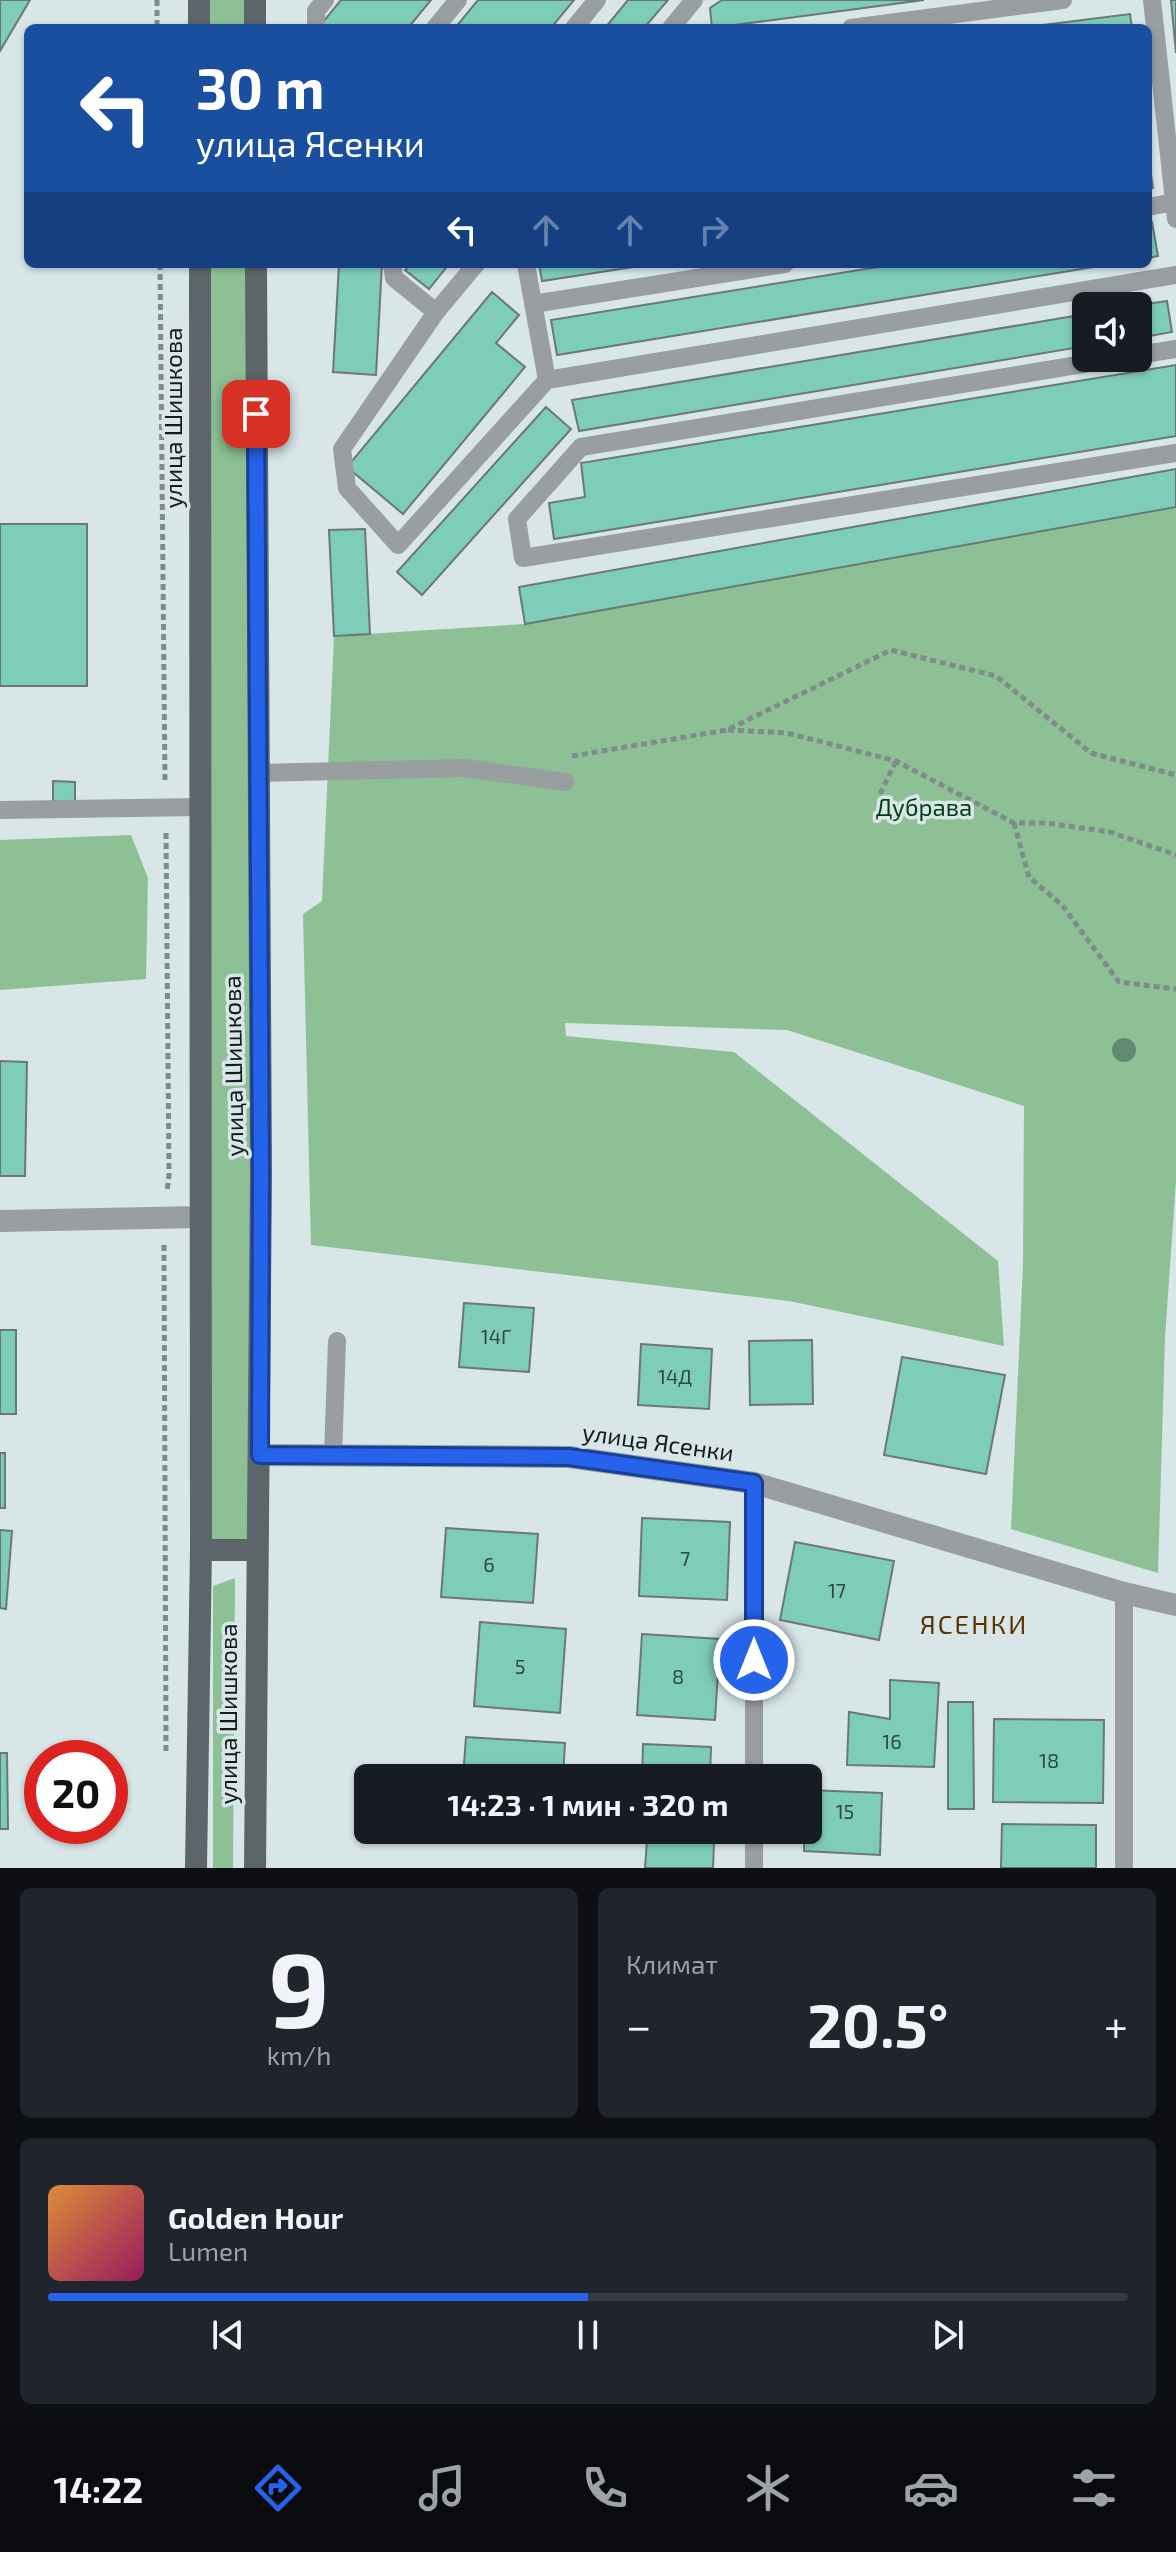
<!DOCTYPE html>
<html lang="ru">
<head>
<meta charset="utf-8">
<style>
	:root { --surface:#171b24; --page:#20242c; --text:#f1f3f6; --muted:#9ea1a6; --line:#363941; --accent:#2563eb }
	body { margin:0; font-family:"Exo 2",sans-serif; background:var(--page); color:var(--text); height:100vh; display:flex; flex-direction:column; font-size:30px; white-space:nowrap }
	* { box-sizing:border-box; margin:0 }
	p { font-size:26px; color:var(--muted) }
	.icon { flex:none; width:44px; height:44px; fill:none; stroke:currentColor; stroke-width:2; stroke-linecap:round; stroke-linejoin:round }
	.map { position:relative; height:1868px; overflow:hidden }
	.sheet { display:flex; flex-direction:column; gap:20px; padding:20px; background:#0d0f14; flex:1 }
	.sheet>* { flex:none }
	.guide { position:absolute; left:24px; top:24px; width:1128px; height:244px; border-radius:12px; box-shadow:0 2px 6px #0004; background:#1a4fa0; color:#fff; overflow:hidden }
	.fabs { position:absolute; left:1072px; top:292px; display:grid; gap:16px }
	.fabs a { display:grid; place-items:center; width:80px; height:80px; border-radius:12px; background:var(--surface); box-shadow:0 2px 6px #0004; font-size:40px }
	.speed { position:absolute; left:24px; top:1740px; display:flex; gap:16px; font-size:40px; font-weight:700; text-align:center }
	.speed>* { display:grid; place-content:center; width:104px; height:104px; border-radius:50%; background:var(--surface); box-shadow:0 2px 6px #0004; line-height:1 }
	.speed .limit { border:12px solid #d22; background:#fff; color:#111 }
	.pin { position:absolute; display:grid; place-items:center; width:68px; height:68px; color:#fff; margin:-34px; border-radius:16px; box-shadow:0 4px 12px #0006 }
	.me { position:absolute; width:88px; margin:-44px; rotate:0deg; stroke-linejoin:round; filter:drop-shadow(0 0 6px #0008) }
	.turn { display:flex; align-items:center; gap:28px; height:168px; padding:0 40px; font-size:36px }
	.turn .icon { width:104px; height:104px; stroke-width:2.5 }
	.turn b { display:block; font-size:56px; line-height:68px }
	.lanes { display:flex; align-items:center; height:76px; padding:0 40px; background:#0003; justify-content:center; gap:40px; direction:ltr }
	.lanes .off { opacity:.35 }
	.big { font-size:60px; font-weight:700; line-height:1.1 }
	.sheet .widget { flex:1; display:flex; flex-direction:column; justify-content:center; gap:12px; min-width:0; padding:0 28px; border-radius:12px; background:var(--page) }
	.sheet .dial { align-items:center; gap:0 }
	.dial b { font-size:104px; line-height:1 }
	.song { display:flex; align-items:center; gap:24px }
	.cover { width:96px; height:96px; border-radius:12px; background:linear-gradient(135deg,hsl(30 70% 55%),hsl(330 70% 35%)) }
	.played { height:8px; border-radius:4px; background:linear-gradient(90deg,var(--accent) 50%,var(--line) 50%) }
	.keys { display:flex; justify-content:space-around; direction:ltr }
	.heat { display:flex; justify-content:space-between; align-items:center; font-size:44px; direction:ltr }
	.sheet .tiles { flex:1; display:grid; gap:20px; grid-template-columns:1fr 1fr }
	.widget:last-child { grid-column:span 2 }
	.trip { position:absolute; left:354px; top:1764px; width:468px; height:80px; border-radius:12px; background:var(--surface); box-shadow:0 2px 6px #0004; font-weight:700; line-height:80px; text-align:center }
	.tab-bar { display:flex; height:128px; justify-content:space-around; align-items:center; background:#090b0e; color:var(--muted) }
	.tab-bar .icon { width:56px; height:56px }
	.tab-bar .current { color:var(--accent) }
	.tab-bar b { font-size:36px; color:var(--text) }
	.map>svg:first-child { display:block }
	.green { fill:#8dc095 }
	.building { fill:#7ecdb9; stroke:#6c7875; stroke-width:2 }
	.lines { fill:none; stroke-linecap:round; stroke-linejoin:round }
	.path { stroke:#808b8c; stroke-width:5; stroke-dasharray:6 4; stroke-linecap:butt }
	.service { stroke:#999ea1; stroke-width:18 }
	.minor { stroke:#999ea1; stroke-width:22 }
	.primary { stroke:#5c6569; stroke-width:22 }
	.tree { fill:#618973 }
	.route-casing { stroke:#184099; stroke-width:20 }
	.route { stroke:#2563eb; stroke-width:14 }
	.labels { text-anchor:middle; stroke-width:7; stroke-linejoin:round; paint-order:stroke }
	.number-label { font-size:20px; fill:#2f4842 }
	.street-label { font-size:24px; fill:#151b1b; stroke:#d8e6e8 }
	.park-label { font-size:24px; fill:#003d14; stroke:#d8e6e8 }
	.neighbourhood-label { font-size:26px; letter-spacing:2px; fill:#5a3402; stroke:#d8e6e8 }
</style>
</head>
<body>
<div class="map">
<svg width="1176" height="1868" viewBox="0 0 1176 1868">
	<rect width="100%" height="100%" fill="#d8e6e8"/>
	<path class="green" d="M199,0h56v28h-56z
		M200,264h56v1286h-55z
		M1176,507v674l-11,157 -7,235 -147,-44 12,-265 1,-158 -237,-76 -222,-7 1,13 168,16 264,209 6,85 -215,-45 -478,-56 -8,-331 19,-13 12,-265 191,-12z
		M131,835l17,43 -2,101 -146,11v-150z
		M235,1578l-2,290h-20v-282z"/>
	<path class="building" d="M0,0h30l-30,51z
		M341,0h90l-23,28h-90z
		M478,0h96l-23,28h-96z
		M628,0h40l-24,28h-39z
		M722,0h202l-212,28 -2,-20z
		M1171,0h5v53z
		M1130,14l2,14h-113z
		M1148,153l5,35 -5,1z
		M1152,222l6,34 -10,2v-35z
		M339,264h43l-6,111 -43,-3z
		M410,264h39l-20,25 -24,-19z
		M539,264h114l-111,17z
		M896,264h216l-555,91 -6,-35z
		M492,292l27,23 -23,28 29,24 -122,147 -56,-47z
		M1167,301l5,31 -34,6v-32h-4z
		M1086,314v32l-507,85 -7,-31z
		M1176,365v71l-622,103 -5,-36 36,-6 -4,-34z
		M546,407l25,22 -149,166 -25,-23z
		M1176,469v38l-651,117 -6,-37z
		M0,524h87v162h-87z
		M365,529l5,105 -36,2 -5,-106z
		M53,781l22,1v19h-22z
		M0,1061l27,1 -2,114h-25z
		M464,1303l70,5 -5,64 -70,-5z
		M0,1330h16v84h-16z
		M812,1340l1,64 -63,1 -1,-64z
		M641,1344l71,5 -3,60 -71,-4z
		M902,1357l103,18 -19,99 -102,-19z
		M0,1453h5v55h-5z
		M642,1518l88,4 -3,78 -88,-4z
		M446,1528l92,6 -5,69 -92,-6z
		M0,1530l12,1 -6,78 -6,-1z
		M795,1542l99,19 -15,79 -99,-20z
		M480,1622l86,7 -6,84 -86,-7z
		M642,1634l78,5 -5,81 -78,-5z
		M890,1680l49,3 -5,84 -87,-2 2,-53 41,7z
		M948,1702h25l1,107h-26z
		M994,1719l110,1 -1,83 -110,-1z
		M466,1737l99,6 -2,35h-100z
		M643,1744l68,3 -1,31h-68z
		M0,1753h7l1,76h-8z
		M808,1790l74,3 -2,62 -76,-4v-21h4z
		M1002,1824l94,1v43h-95z
		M647,1840l67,3 -1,25h-68z"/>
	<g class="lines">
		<path class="path" d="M157,0v28
			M160,264l5,519
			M728,730l59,3 109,28 118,62h32l64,9 66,23
			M572,756l155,-26 164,-80 105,26 95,77 85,22
			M880,794l16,-33
			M1014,823l15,54 33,28 57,77 57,7
			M166,833l3,342 -2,16
			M164,1245l2,510"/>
		<path class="service" d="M1152,0l24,219
			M316,28v-17l9,-11
			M435,28l23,-28
			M574,28l23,-28
			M671,28l23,-28
			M851,28l212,-28
			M1148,207l26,-5
			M392,264l2,14 42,34
			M476,264l-40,48 -94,137 5,39 51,57 149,-165
			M526,264l21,116 629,-105
			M533,304l252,-40
			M1138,355l38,-6
			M1120,358l-539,89 -64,72 6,39 653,-105
			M257,773l208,-5 100,14
			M0,810l200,-3
			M333,1456l4,-115
			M754,1483v295
			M754,1830v38
			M1124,1868v-275"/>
		<path class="minor" d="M0,1221l200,-4
			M260,1455l309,2 185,26 370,110 52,12"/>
		<path class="primary" d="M199,0v28
			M255,0v28
			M201,1550h55
			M196,1868l5,-318 -1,-1286
			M255,1868l6,-694 -5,-910"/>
	</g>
	<circle class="tree" cx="1124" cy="1050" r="12"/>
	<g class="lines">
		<g class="route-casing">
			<path id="route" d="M256,414l5,760 -1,281 309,2 185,26v177"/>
		</g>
		<use href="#route" class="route"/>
	</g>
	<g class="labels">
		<g class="number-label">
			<text x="496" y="1344">14Г</text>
			<text x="675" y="1384">14Д</text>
			<text x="685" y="1566">7</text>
			<text x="489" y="1572">6</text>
			<text x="837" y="1598">17</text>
			<text x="520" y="1674">5</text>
			<text x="678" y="1684">8</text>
			<text x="892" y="1749">16</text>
			<text x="1049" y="1768">18</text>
			<text x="845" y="1819">15</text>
		</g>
		<g class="street-label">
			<text transform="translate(174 418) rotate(-90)" y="8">улица Шишкова</text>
			<text transform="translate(234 1066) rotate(-91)" y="8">улица Шишкова</text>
			<text transform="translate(658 1443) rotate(8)" y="8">улица Ясенки</text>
			<text transform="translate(229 1714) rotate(-90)" y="8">улица Шишкова</text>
		</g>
		<g class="park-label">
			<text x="924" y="816">Дубрава</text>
		</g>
		<g class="neighbourhood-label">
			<text x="974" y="1634">ЯСЕНКИ</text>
		</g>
	</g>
</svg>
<div class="fabs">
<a><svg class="icon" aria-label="sound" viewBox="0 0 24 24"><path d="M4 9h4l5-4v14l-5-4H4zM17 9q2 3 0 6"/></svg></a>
</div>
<div class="speed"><div class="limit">20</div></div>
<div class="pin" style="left:256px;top:414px;background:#d93025"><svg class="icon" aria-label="arrive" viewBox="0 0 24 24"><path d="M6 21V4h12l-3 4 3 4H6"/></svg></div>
<svg class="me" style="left:754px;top:1660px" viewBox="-20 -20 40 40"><circle r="17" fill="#2563eb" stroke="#fff" stroke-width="3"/><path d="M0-11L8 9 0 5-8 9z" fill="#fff"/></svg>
<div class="trip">14:23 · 1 мин · 320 m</div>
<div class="guide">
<div class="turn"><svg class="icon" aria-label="left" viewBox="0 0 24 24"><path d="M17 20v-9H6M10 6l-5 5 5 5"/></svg><div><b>30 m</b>улица Ясенки</div></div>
<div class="lanes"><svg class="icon" aria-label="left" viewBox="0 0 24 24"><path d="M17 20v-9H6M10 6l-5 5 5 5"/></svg><svg class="icon off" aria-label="ahead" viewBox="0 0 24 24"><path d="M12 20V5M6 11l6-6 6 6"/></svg><svg class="icon off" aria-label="ahead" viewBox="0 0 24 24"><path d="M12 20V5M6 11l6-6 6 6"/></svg><svg class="icon off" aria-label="right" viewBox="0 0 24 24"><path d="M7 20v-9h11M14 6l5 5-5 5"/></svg></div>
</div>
</div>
<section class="sheet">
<div class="tiles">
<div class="widget dial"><b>9</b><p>km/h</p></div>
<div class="widget"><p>Климат</p>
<div class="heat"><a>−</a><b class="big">20.5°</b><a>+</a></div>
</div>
<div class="widget">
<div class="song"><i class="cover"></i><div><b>Golden Hour</b><p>Lumen</p></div></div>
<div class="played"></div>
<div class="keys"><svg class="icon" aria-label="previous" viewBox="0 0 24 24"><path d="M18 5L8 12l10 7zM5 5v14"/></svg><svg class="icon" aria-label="pause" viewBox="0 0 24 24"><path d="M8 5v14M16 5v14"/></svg><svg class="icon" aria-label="next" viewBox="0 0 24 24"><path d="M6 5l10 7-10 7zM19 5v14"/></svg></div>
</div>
</div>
</section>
<nav class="tab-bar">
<b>14:22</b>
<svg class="icon current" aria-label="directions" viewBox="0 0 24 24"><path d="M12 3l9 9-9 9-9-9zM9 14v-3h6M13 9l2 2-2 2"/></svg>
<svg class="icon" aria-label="music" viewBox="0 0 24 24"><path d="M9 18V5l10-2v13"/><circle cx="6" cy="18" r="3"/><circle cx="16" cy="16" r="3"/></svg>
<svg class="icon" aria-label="phone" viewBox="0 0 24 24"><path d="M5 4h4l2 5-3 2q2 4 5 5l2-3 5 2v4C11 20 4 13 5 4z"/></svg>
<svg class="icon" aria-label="climate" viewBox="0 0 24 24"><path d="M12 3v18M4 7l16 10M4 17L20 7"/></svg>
<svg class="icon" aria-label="car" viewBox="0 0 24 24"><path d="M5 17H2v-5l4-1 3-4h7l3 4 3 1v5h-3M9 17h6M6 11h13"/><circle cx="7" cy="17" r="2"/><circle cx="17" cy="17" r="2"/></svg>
<svg class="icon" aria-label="filters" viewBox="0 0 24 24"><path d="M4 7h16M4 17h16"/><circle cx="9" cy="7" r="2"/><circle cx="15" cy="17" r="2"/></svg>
</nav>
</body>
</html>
